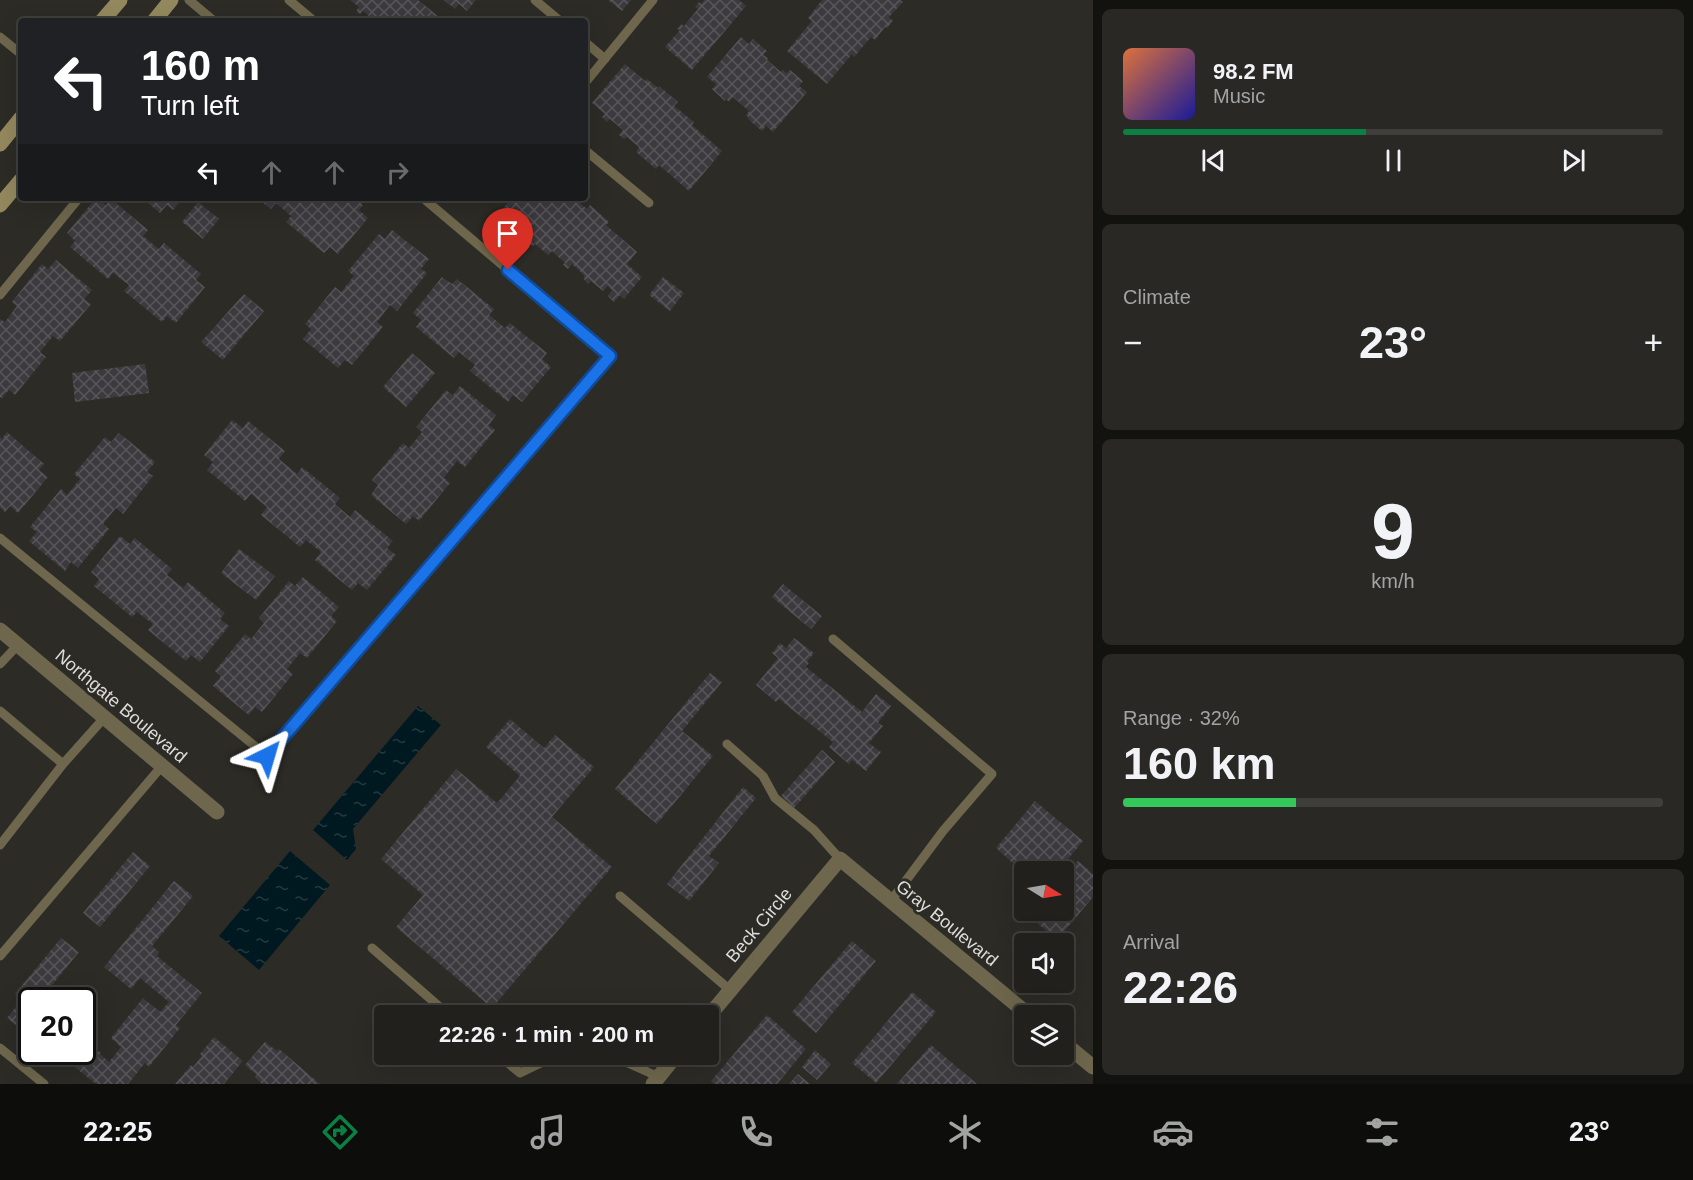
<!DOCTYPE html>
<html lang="en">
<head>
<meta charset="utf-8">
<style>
	:root { --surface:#21201c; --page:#292825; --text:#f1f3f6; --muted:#a2a3a3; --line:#3e3e3b; --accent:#0b8043 }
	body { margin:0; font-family:Arial,sans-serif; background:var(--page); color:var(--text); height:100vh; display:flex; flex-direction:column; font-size:22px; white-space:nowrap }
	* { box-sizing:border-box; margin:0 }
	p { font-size:20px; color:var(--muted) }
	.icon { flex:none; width:33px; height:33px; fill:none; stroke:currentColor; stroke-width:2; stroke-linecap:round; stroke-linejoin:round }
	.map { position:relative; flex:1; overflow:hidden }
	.details { display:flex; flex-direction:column; gap:9px; padding:9px; background:#12120f; width:600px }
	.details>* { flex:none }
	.top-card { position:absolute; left:18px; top:18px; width:570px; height:183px; border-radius:6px; box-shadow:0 6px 24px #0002,0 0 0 2px var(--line); background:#202124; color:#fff; overflow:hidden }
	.needle { width:39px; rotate:101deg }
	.tools { position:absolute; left:1014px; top:861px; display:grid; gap:12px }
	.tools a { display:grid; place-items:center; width:60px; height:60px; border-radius:6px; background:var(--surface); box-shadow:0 6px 24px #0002,0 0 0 2px var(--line); font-size:30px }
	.speed { position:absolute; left:18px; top:987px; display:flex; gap:12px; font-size:30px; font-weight:700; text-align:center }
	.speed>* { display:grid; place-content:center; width:78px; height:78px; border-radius:50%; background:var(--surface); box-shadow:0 6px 24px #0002,0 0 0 2px var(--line); line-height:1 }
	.speed .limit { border:3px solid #111; border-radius:9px; background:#fff; color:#111 }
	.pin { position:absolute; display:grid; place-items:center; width:51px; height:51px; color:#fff; margin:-62px -26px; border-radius:50% 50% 50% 0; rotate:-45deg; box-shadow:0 0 6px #0007 }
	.pin .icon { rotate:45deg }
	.me { position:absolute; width:66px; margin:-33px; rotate:40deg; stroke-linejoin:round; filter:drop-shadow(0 0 4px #0008) }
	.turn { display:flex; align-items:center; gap:21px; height:126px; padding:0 24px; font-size:27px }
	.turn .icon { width:78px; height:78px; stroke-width:2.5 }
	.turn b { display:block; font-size:42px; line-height:51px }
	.lanes { display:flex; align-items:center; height:57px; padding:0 24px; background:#0003; justify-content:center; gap:30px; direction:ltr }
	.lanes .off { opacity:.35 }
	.big { font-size:45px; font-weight:600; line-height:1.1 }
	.details .tile { flex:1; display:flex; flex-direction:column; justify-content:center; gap:9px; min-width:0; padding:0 21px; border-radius:9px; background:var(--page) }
	.details .dial { align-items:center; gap:0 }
	.dial b { font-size:78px; line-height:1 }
	.song { display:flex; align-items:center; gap:18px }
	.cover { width:72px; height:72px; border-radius:9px; background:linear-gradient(135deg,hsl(20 70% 55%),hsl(240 70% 35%)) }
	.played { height:6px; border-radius:3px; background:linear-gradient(90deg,var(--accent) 45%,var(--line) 45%) }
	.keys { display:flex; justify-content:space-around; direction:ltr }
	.heat { display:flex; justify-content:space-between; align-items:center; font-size:33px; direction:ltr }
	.charge { height:9px; border-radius:4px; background:linear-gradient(90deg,#34c759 32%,var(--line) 0) }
	.trip { position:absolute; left:374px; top:1005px; width:345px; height:60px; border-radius:6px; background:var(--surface); box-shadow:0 6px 24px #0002,0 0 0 2px var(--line); font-weight:600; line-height:60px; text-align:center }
	.tab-bar { display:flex; height:96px; justify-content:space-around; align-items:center; background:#0d0d0b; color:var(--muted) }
	.tab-bar .icon { width:42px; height:42px }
	.tab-bar .active { color:var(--accent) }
	.tab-bar b { font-size:27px; color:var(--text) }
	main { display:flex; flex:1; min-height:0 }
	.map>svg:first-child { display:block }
	.water { fill:url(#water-ripples) }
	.building { fill:url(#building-cross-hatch) }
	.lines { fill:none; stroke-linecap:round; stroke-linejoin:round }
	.service { stroke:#6e674d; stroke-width:9 }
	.minor { stroke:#6e674d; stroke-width:15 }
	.secondary { stroke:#94885e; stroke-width:15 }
	.route-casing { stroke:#114b97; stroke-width:15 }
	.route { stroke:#1a73e8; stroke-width:10 }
	.labels { text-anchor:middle; stroke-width:6; stroke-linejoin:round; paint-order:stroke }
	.street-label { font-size:18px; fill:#ddddda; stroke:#2c2b26 }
</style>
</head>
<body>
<main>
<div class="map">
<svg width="1093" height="1084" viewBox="0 0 1093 1084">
	<defs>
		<pattern id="water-ripples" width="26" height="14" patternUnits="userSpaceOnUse" patternTransform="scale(1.5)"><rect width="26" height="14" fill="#001920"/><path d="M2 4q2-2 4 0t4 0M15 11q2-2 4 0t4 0" fill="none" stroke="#253a40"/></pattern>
		<pattern id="building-cross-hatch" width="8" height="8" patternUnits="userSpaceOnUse" patternTransform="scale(1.5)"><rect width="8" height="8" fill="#3c3a3e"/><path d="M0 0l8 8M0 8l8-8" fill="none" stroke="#585659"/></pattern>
	</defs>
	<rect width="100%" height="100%" fill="#2c2b26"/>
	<path class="water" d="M418,706l23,19 -88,104 3,20 -9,11 -34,-30z
		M290,851l40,34 -71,85 -40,-34z"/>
	<path class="building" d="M350,0h68l26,21h-69l-12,-10 -3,3 -4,-3 3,-4z
		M444,0h32l-9,11 -8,-7 -4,5z
		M608,0h23l-9,11z
		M704,0h35l7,6 -54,64 -27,-23 15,-17 -3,-1 4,-5 3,2 14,-17 -3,-2 4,-5 2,2z
		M822,0h78l3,2 -14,15 4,4 -6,7 -2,-1 -10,13 -4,-3 -17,20 -2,-3 -25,30 -40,-33 25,-30 -4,-3z
		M741,37l8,7 4,-5 14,12 -4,4 5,3 -1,2 14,12 2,-2 3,3 4,-3 13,11 -4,5 8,6 -34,40 -7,-6 -4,5 -14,-12 1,-1 -3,-3 3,-4 -16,-14 -4,5 -3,-3 -1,2 -13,-12 4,-5 -9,-7z
		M625,64l20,17 2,-2 11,9 1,-2 19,16 -4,4 20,16 -2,3 30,26 -33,40 -30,-26 -3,4 -20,-17 3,-5 -12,-10 -3,2 -5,-4 4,-5 -13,-11 -3,3 -5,-5 3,-3 -13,-11z
		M96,198l10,7 5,-6 37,31 -5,6 16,13 5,-6 37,31 -5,6 9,7 -29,36 -9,-7 -5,6 -38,-31 5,-6 -16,-12 -5,6 -38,-32 5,-6 -8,-8z
		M142,198h41l-10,12 -6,-5 -7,8z
		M257,198h98l8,7 -4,5 9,8 -30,36 -8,-7 -6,6 -38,-31 5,-6 -15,-13 -5,6z
		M512,198h62l13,11 3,-4 19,17 -3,3 31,27 -10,12 15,13 -18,22 -4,-4 -6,7 -6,-6 4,-6 -4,-4 -5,5 -12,-10 -3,3 -4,-5v-4l-12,-11 -4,5 -5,-4 2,-2 -13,-12 -4,4 -13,-11 -2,2 -5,-4 3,-7 -29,-25z
		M198,202l21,17 -16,20 -21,-17z
		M392,230l37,29 -8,10 6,4 -30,38 -7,-6 -13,17 6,5 -31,38 -7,-5 -7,8 -35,-29 8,-10 -6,-5 30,-37 6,5 13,-16 -6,-5 31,-37 6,5z
		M56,260l36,30 -8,9 7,5 -31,37 -7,-5 -13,16 6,5 -31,38 -6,-5 -7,8 -2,-1v-78l5,3 12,-16 -5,-4 30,-38 6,5z
		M442,277l10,7 5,-5 37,30 -5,6 16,13 5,-5 37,30 -5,6 9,8 -29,35 -9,-7 -5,7 -38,-31 5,-6 -16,-13 -5,6 -38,-31 5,-7 -8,-7z
		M663,277l21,16 -14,18 -21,-16z
		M244,294l20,17 -41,49 -22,-18z
		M412,353l23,20 -29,34 -23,-20z
		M145,364l4,29 -74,9 -3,-29z
		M460,386l36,29 -7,10 6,5 -30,37 -8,-6 -13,17 6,5 -31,38 -6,-5 -7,8 -35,-29 7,-10 -6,-5 31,-37 6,5 13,-16 -6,-5 30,-37 7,5z
		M232,420l11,8 5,-7 37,30 -6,8 18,15 5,-7 38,31 -5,6 15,13 5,-7 38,31 -6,7 9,7 -29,35 -9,-7 -6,7 -37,-30 6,-8 -15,-12 -6,7 -39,-32 6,-8 -16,-13 -6,7 -38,-31 6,-8 -9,-7z
		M7,432l37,32 -5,6 9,7 -30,36 -8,-7 -5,6 -5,-4v-71l2,2z
		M119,433l36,29 -8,10 6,4 -30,38 -7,-6 -13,16 6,5 -31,39 -7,-6 -6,9 -36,-30 8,-9 -7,-5 31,-38 6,6 13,-16 -6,-5 31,-37 6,5z
		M120,536l10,8 5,-6 37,31 -5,6 16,13 5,-6 37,31 -5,6 9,7 -29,36 -9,-7 -5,6 -38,-31 5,-6 -16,-12 -5,5 -38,-31 5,-7 -8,-7z
		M239,549l36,27 -19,24 -35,-27z
		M303,577l36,30 -8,9 6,5 -30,37 -7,-5 -13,16 6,5 -31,38 -7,-5 -6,8 -36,-29 8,-10 -6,-5 30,-37 6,5 13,-16 -5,-5 30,-37 6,5z
		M783,584l39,32 -11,13 -39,-32z
		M794,638l20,15 -7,9 2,1 -3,4 56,45 14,-18 15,12 -13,17 5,3 -14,17 12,9 -15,19 -14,-11 -3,4 -20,-17 4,-5 -54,-43 -3,3 -20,-17 22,-27 -6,-5 8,-10 6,5z
		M710,673l12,9 -40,49 31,25 -56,68 -42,-35z
		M510,719l34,29 11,-13 39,32 -42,50 60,50 -120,141 -96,-81 27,-32 -42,-36 75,-90 41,34 23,-27 -34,-29z
		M822,750l13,12 -41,46 -13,-12z
		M743,787l13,11 -47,58 10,7 -30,38 -22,-17z
		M1035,801l48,40 -26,31 -33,1 -28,-25z
		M133,852l17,14 -50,61 -17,-14z
		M1078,861l15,13v23l-36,43 -27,-23 5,-7h29v-33z
		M174,881l19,15 -41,50 7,6 -2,4 45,37 -26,32 4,3 -31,39 -4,-4 -17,21h-32l-40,-32h26v-14l19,15 -1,1 9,8 12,-15 -10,-9 32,-40 17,14 9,-10 -29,-24 -9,11 -27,-22z
		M61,938l18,14 -39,48 -4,-2 -4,2v38l-25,-20 15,-19 -7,-5z
		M852,941l24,20 -60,72 -24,-21z
		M912,992l24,20 -60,71 -24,-20z
		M767,1015l39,34 -29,35h-63l-3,-3z
		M214,1037l29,24 -1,1 -18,22h-49l16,-19 2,2 9,-11 -2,-2z
		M265,1042l12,9 2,-2 41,35h-58l-7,-7 2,-2 -12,-10z
		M931,1045l46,39h-80z
		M815,1050l16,14 -14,16 -15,-13z
		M798,1074l12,10h-21z"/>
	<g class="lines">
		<path class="service" d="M189,0l25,21
			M289,0l25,21
			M535,0l25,21
			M0,37l21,17
			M585,42l20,17
			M585,83l68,-83
			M585,150l64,53
			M0,295l79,-97
			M0,538l267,218 343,-400 -187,-158
			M833,639l159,135 -49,57 -53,71
			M0,664l18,-19
			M0,711l63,53 -63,81
			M727,744l36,32 12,22 39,32 26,29
			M63,764l41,-46
			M620,896l110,94
			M372,948l78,68
			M0,956l162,-190
			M0,1048l44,36
			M497,1054l23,19 27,-13 33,-6
			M595,1054l24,5 40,18"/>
		<path class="minor" d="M0,630l217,182
			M708,1017l132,-158 190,157
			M1064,1043l29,24
			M653,1084l24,-30"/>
		<path class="secondary" d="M102,21l18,-21
			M154,21l17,-21
			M0,144l21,-26
			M0,205l21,-25"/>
	</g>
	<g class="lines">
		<g class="route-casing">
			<path id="route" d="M267,756l343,-400 -102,-86"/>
		</g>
		<use href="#route" class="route"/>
	</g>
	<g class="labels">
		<g class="street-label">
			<text transform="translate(121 706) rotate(40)" y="6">Northgate Boulevard</text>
			<text transform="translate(947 923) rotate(39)" y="6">Gray Boulevard</text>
			<text transform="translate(759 925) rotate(-50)" y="6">Beck Circle</text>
		</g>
	</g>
</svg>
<div class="tools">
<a><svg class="needle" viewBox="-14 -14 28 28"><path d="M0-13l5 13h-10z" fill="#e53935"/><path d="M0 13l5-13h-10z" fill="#a2a3a3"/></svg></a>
<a><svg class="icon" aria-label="sound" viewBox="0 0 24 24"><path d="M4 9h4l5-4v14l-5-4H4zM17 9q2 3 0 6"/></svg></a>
<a><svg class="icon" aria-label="layers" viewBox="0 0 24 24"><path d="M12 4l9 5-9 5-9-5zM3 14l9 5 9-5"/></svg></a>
</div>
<div class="speed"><div class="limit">20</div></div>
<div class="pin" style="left:508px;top:270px;background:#d93025"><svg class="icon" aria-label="arrive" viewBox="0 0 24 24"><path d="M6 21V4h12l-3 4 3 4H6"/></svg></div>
<svg class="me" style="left:267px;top:756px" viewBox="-20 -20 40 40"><path d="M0-17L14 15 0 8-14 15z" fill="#1a73e8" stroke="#fff" stroke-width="4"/></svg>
<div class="trip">22:26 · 1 min · 200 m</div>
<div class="top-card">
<div class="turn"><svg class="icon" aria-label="left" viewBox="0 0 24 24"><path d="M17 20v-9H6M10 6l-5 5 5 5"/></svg><div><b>160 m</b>Turn left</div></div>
<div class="lanes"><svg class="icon" aria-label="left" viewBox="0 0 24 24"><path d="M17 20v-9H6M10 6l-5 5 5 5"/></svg><svg class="icon off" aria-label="ahead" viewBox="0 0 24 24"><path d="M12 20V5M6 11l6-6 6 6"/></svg><svg class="icon off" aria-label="ahead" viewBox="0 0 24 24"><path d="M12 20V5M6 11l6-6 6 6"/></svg><svg class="icon off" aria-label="right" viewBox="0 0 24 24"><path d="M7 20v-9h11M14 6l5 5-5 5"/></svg></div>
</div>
</div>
<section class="details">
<div class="tile">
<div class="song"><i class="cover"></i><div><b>98.2 FM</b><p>Music</p></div></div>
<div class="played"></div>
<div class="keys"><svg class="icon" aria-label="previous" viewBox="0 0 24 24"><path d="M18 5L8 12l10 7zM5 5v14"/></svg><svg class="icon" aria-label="pause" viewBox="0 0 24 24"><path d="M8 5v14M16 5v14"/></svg><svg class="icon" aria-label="next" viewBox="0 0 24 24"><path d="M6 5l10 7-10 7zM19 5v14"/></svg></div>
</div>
<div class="tile"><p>Climate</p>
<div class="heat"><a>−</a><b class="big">23°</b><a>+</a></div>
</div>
<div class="tile dial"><b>9</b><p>km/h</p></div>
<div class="tile"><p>Range · 32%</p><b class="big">160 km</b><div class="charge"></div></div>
<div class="tile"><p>Arrival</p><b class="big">22:26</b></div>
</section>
</main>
<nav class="tab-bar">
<b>22:25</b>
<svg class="icon active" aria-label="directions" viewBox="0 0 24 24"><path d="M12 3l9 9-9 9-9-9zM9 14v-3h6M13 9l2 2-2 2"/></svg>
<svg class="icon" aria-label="music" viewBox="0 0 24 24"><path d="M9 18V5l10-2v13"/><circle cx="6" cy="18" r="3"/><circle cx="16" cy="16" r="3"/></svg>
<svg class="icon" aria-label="phone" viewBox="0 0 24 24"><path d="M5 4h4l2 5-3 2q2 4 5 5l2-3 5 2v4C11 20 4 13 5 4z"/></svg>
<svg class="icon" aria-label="climate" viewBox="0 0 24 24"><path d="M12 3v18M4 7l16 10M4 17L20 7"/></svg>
<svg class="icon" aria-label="car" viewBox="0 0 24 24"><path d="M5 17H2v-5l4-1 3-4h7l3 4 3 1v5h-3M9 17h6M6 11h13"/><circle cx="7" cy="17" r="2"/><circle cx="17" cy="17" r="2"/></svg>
<svg class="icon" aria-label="filters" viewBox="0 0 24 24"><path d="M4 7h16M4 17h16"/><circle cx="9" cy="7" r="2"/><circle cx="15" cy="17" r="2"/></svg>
<b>23°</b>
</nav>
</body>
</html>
